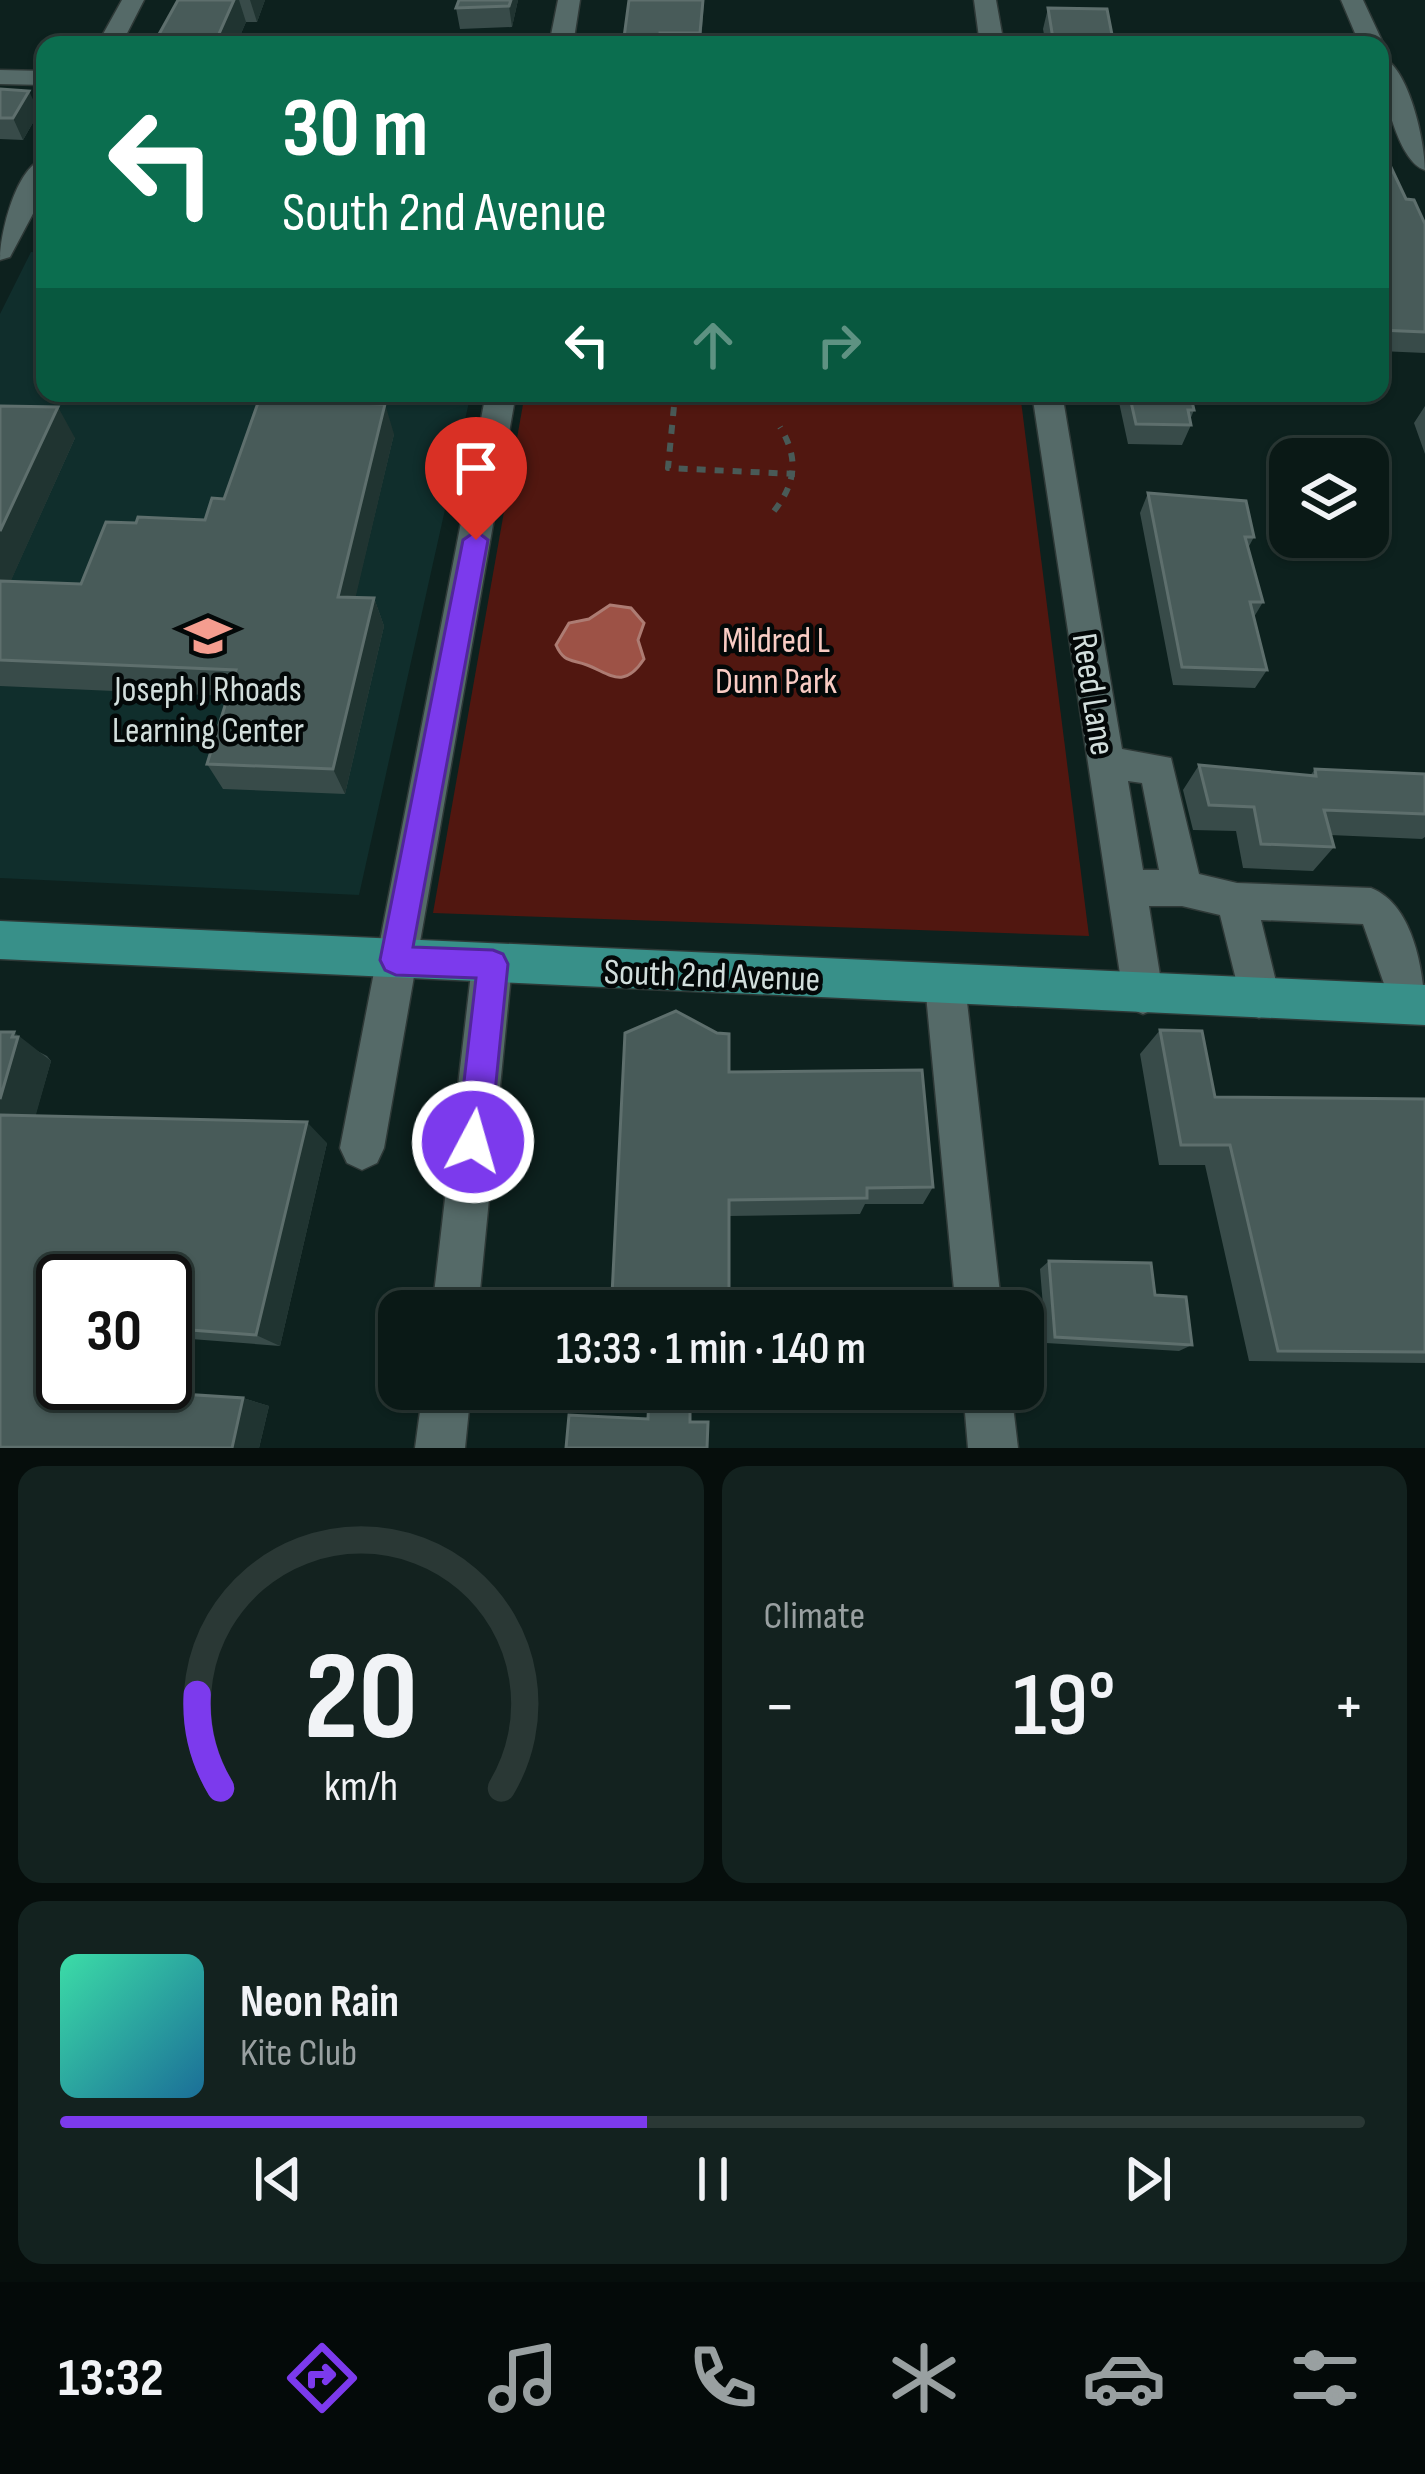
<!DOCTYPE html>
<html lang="en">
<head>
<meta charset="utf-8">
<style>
	:root { --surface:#0a1916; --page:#13221f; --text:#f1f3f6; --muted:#99a0a1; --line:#2a3835; --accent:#7c3aed }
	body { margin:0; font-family:"Sofia Sans Condensed",sans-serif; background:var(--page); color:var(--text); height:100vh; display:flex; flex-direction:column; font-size:45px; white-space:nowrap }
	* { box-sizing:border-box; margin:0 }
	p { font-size:39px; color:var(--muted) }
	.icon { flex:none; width:66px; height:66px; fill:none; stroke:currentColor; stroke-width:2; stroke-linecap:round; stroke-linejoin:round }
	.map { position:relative; height:1448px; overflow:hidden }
	.drawer { display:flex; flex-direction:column; gap:18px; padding:18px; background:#060e0c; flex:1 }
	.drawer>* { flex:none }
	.banner { position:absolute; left:36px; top:36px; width:1353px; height:366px; border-radius:24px; box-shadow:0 3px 9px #0004,0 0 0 3px var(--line); background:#0b6e4f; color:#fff; overflow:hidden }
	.tools { position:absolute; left:1269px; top:438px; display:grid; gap:24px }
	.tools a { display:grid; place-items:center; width:120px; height:120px; border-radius:24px; background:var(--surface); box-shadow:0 3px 9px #0004,0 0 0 3px var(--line); font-size:60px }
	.speed { position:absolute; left:36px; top:1254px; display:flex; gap:24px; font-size:60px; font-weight:700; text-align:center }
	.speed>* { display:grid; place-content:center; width:156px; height:156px; border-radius:50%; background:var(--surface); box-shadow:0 3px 9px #0004,0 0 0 3px var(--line); line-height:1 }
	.speed .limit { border:6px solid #111; border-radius:18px; background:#fff; color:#111 }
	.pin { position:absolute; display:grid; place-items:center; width:102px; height:102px; color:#fff; margin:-123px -51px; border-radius:50% 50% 50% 0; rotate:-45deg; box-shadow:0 0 12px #0007 }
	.pin .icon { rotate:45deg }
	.me { position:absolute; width:132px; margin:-66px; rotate:6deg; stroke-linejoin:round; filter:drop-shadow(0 0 9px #0008) }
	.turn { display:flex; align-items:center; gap:42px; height:252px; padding:0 48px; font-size:54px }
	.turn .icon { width:156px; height:156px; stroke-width:2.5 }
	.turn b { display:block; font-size:84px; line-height:102px }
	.lanes { display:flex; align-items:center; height:114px; padding:0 48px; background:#0003; justify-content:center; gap:60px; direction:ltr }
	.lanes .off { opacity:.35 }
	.big { font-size:90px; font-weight:600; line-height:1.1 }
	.drawer .widget { flex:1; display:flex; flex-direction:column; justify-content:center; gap:18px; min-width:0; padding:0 42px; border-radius:24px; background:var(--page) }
	.drawer .dial { align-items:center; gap:0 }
	.dial svg { height:312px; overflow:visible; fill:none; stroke:var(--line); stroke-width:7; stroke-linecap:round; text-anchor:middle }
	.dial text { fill:var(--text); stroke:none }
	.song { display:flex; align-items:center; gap:36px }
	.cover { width:144px; height:144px; border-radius:18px; background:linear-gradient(135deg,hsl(160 70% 55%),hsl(200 70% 35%)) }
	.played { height:12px; border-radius:6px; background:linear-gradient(90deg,var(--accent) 45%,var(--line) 45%) }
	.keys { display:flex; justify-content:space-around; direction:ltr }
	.heat { display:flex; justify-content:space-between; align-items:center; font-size:66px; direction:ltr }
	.drawer .tiles { flex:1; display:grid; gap:18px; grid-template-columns:1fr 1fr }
	.widget:last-child { grid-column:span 2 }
	.trip { position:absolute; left:378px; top:1290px; width:666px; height:120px; border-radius:24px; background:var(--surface); box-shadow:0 3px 9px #0004,0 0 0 3px var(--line); font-weight:600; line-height:120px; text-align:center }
	.tabs { display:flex; height:192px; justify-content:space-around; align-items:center; background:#040a09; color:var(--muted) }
	.tabs .icon { width:84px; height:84px }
	.tabs .selected { color:var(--accent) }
	.tabs b { font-size:54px; color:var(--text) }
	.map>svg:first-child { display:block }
	.built { fill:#102e2c }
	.green { fill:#511710 }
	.water { fill:#9d5246; stroke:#ad7c73; stroke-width:3 }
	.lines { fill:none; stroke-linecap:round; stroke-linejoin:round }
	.minor-casing { stroke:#2e3937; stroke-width:3 }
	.major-casing { stroke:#2e3937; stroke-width:3 }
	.path { stroke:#495a57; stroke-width:6; stroke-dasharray:9 9; stroke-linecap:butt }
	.minor { fill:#556a68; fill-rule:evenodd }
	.major { fill:#389089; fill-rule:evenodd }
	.wall { fill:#384b49 }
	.shaded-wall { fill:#203431 }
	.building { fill:#485b59; stroke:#5e6f6d; stroke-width:3 }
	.route { fill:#7c3aed; stroke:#51269a; stroke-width:3 }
	.labels { text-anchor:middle; stroke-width:9; stroke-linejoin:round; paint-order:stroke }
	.park-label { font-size:36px; fill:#f9ccc4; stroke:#030808 }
	.poi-label { font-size:36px; fill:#d2dedc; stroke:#030808 }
	.street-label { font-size:36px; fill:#d2dedc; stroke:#030808 }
</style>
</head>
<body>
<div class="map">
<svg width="1425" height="1448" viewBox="0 0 1425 1448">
	<rect width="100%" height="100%" fill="#0d211e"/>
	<path class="built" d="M31,252l14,1v140h426l-112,502 -359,-17v-564z"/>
	<path class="green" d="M525,393h495l69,543 -656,-23z"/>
	<path class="water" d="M610,605l21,3 13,15 -6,17 6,19c-21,32 -35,14 -57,6 -16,-6 -23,-2 -31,-20l13,-22 20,-4z"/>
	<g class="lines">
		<g class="minor-casing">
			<path id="minor" d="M122,0h22l-23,45h-24z
				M558,0h22l-7,45h-24z
				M974,0h22l8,45h-24z
				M1341,0h22l21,45 -4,5v-5h-20z
				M1380,56c29,10 45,86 45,114 -28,-8 -45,-87 -45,-114z
				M0,70l45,1v14l-45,-1z
				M45,158v33l-35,66 -10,3c0,-27 16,-94 45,-102z
				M486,393h30l-132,755 -7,15 -15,7 -15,-7 -7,-15z
				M1032,393h30l60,356 49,9 28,116 38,9 134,5c44,17 54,88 54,130l-14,6 -15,-6 -33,-94 -102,-4 19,78 -6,14 -15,6 -15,-6 -24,-97 -38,-9h-33l14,88 -6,14 -14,6 -14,-6 -6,-14zM1128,781l14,2 17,87h-16z
				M492,946l14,6 6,13 -34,346h-46l40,-346 6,-13z
				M945,965l14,5 6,14 37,327h-46l-31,-327 6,-14z
				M423,1389h48l-6,59h-50z
				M963,1389h48l7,59h-50z"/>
		</g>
		<g class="major-casing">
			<path id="major" d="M0,921l1425,64v40l-1425,-66z"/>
		</g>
		<path class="path" d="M685,393l-11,13 -6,62 127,6
			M774,511c22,-28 25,-53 6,-84"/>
		<use href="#minor" class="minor"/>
		<use href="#major" class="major"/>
	</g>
	<path class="wall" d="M178,0h87l-8,22h-11l-10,23h-83z
		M518,0l-6,27 -52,2 -4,-21z
		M629,0h75l-3,45h-78z
		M1048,8l66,37h-68l-3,-16z
		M0,89l39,23 -16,28 -23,-1z
		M1380,144l26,55 19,25v129l-45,-2z
		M1117,393h88l-5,12 -7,-1 1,6 -4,10 1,5 -9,20 -54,-1z
		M0,406l75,32 -65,144 71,2 55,-61 69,-3 19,-21 170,-65 -39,163 19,1 10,28 -39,168 -122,-5 -16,-25 21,-68 -228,-10z
		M1425,406v48l-11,-31z
		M1148,493l106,44 -6,11 15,54 -9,15 13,53 -12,18 -82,-3 -33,-172z
		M1199,765l111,11 5,-7 110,5v63l-3,2 -92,-4 4,12 -21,24 -70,-3 -7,-37 -43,-1 -10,-40z
		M1160,1030l55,67 210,2v264l-176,-2 -44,-196h-46l-19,-111z
		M0,1032l47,24 4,5 -16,55 292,27 -47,203 -115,-9v-56h-102v102h62l-2,8 120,7 26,8 -10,42h-259z
		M729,1072l204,115 -10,17h-58l-5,10 -131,2 -1,92 -111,-1 -5,-12z
		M1049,1261l143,84 -13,6 -133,-8 -6,-74z"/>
	<path class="shaded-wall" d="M234,0h5l7,22 -10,23h-22z
		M250,0h15l-8,22z
		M511,0h7l-6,27 -3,-21z
		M29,91l10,21 -16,28 -10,-22z
		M385,404l9,30 -45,191 -11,-28z
		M58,407l17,31 -75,167v-74z
		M374,598l10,28 -39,168 -12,-25z
		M14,1032l37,29 -21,75 -30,-18v-19z
		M307,1122l20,21 -47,203 -24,-11z
		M89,1383h36l-4,14 -33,-9z
		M243,1398l26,8 -10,42h-27z"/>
	<path class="building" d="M178,0h56l-20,45h-61z
		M459,0h52l-2,6 -53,2z
		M629,0h74l-3,33h-40l-1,12h-36z
		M1048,8l59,1 7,36h-60z
		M0,89l29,2 -16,27h-13z
		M1380,144l26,55 8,1 11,24v108l-45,-2v-29h2l-2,-6z
		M1129,393h61l4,17h-6l3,15 -55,-1z
		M259,400l126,4 -47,193 36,1 -41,171 -126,-5 29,-94 -236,-10v-79l81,3 25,-62 30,1 2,-6 67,3 7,-22 12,1z
		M0,406l58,1 -58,124z
		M1148,493l98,8 8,36h-9l18,65h-13l17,68 -85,-3z
		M1199,765l117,11 -1,-7 110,5v40l-101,-4 10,37 -73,-3 -7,-37 -45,-2z
		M676,1011l41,22 12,1v38l193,-2 11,117 -66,1v10l-138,2v96l-117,-1 13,-262z
		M1160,1030l42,1 13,66 210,2v253l-147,-1 -48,-206h-49z
		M0,1032h14l-2,5h6l-18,62z
		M0,1115l307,7 -51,213 -91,-7v-47h-102v102h26l-1,5 155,10 -11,50 -232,-1z
		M1049,1261l102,2 4,32 31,2 6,48 -137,-8z
		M649,1395l41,2v25h18l-1,26h-141l3,-33 79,4z"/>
	<path class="route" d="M476,531l12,9 -75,407 80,3 10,4 5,10 -18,178 -5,12 -12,5 -11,-5 -5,-12 19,-164 -80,-3 -11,-5 -5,-10 83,-420z"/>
	<defs>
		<g id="school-bare" transform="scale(3.6)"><path d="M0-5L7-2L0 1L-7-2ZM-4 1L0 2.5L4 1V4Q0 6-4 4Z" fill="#f59d8f" stroke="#030808" stroke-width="2.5" paint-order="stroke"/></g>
	</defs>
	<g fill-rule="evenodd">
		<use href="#school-bare" x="208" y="636"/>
	</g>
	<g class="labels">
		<g class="park-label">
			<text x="776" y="652">Mildred L<tspan x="776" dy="41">Dunn Park</tspan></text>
		</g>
		<g class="poi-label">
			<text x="208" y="701">Joseph J Rhoads<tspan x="208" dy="41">Learning Center</tspan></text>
		</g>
		<g class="street-label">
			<text transform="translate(1095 694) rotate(81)" y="13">Reed Lane</text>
			<text transform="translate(712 974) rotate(2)" y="13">South 2nd Avenue</text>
		</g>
	</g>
</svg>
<div class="tools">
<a><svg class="icon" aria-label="layers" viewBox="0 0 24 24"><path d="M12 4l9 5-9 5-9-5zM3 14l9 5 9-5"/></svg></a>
</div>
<div class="speed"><div class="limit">30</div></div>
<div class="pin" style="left:476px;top:540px;background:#d93025"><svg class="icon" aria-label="arrive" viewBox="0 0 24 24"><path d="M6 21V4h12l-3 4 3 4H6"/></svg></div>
<svg class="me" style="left:473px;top:1142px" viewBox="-20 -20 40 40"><circle r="17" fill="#7c3aed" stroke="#fff" stroke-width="3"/><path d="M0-11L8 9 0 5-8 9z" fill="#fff"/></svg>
<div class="trip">13:33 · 1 min · 140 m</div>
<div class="banner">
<div class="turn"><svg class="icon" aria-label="left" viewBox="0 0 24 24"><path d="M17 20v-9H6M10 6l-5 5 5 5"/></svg><div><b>30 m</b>South 2nd Avenue</div></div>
<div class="lanes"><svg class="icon" aria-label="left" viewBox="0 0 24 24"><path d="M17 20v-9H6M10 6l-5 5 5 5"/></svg><svg class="icon off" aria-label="ahead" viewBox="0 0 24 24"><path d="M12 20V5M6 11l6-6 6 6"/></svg><svg class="icon off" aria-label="right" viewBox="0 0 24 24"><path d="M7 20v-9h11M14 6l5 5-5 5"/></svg></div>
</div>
</div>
<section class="drawer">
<div class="tiles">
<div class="widget dial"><svg viewBox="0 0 100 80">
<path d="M14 69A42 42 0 1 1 86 69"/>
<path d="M14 69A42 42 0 0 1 8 45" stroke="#7c3aed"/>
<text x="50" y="56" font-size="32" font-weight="700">20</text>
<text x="50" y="72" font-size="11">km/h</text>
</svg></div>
<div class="widget"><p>Climate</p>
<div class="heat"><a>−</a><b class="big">19°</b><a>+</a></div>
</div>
<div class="widget">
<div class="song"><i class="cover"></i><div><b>Neon Rain</b><p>Kite Club</p></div></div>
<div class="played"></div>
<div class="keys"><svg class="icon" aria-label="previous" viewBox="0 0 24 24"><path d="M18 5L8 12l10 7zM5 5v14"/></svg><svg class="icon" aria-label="pause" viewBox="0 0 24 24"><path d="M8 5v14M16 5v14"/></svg><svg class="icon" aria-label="next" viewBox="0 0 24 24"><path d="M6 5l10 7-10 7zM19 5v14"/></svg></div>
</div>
</div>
</section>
<nav class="tabs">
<b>13:32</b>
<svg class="icon selected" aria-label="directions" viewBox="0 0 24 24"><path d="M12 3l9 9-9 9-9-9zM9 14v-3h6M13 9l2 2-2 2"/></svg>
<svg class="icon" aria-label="music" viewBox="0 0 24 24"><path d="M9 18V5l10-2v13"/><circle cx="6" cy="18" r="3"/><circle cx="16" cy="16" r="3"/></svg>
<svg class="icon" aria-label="phone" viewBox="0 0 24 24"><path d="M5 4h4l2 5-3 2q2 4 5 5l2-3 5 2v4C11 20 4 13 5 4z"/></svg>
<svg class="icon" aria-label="climate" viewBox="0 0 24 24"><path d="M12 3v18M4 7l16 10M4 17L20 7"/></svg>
<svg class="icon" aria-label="car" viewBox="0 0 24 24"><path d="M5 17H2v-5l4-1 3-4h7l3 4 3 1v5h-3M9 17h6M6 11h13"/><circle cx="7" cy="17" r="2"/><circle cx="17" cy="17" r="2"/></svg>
<svg class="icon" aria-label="filters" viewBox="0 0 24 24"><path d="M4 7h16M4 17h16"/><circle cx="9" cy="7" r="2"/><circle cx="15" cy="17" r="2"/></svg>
</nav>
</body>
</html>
